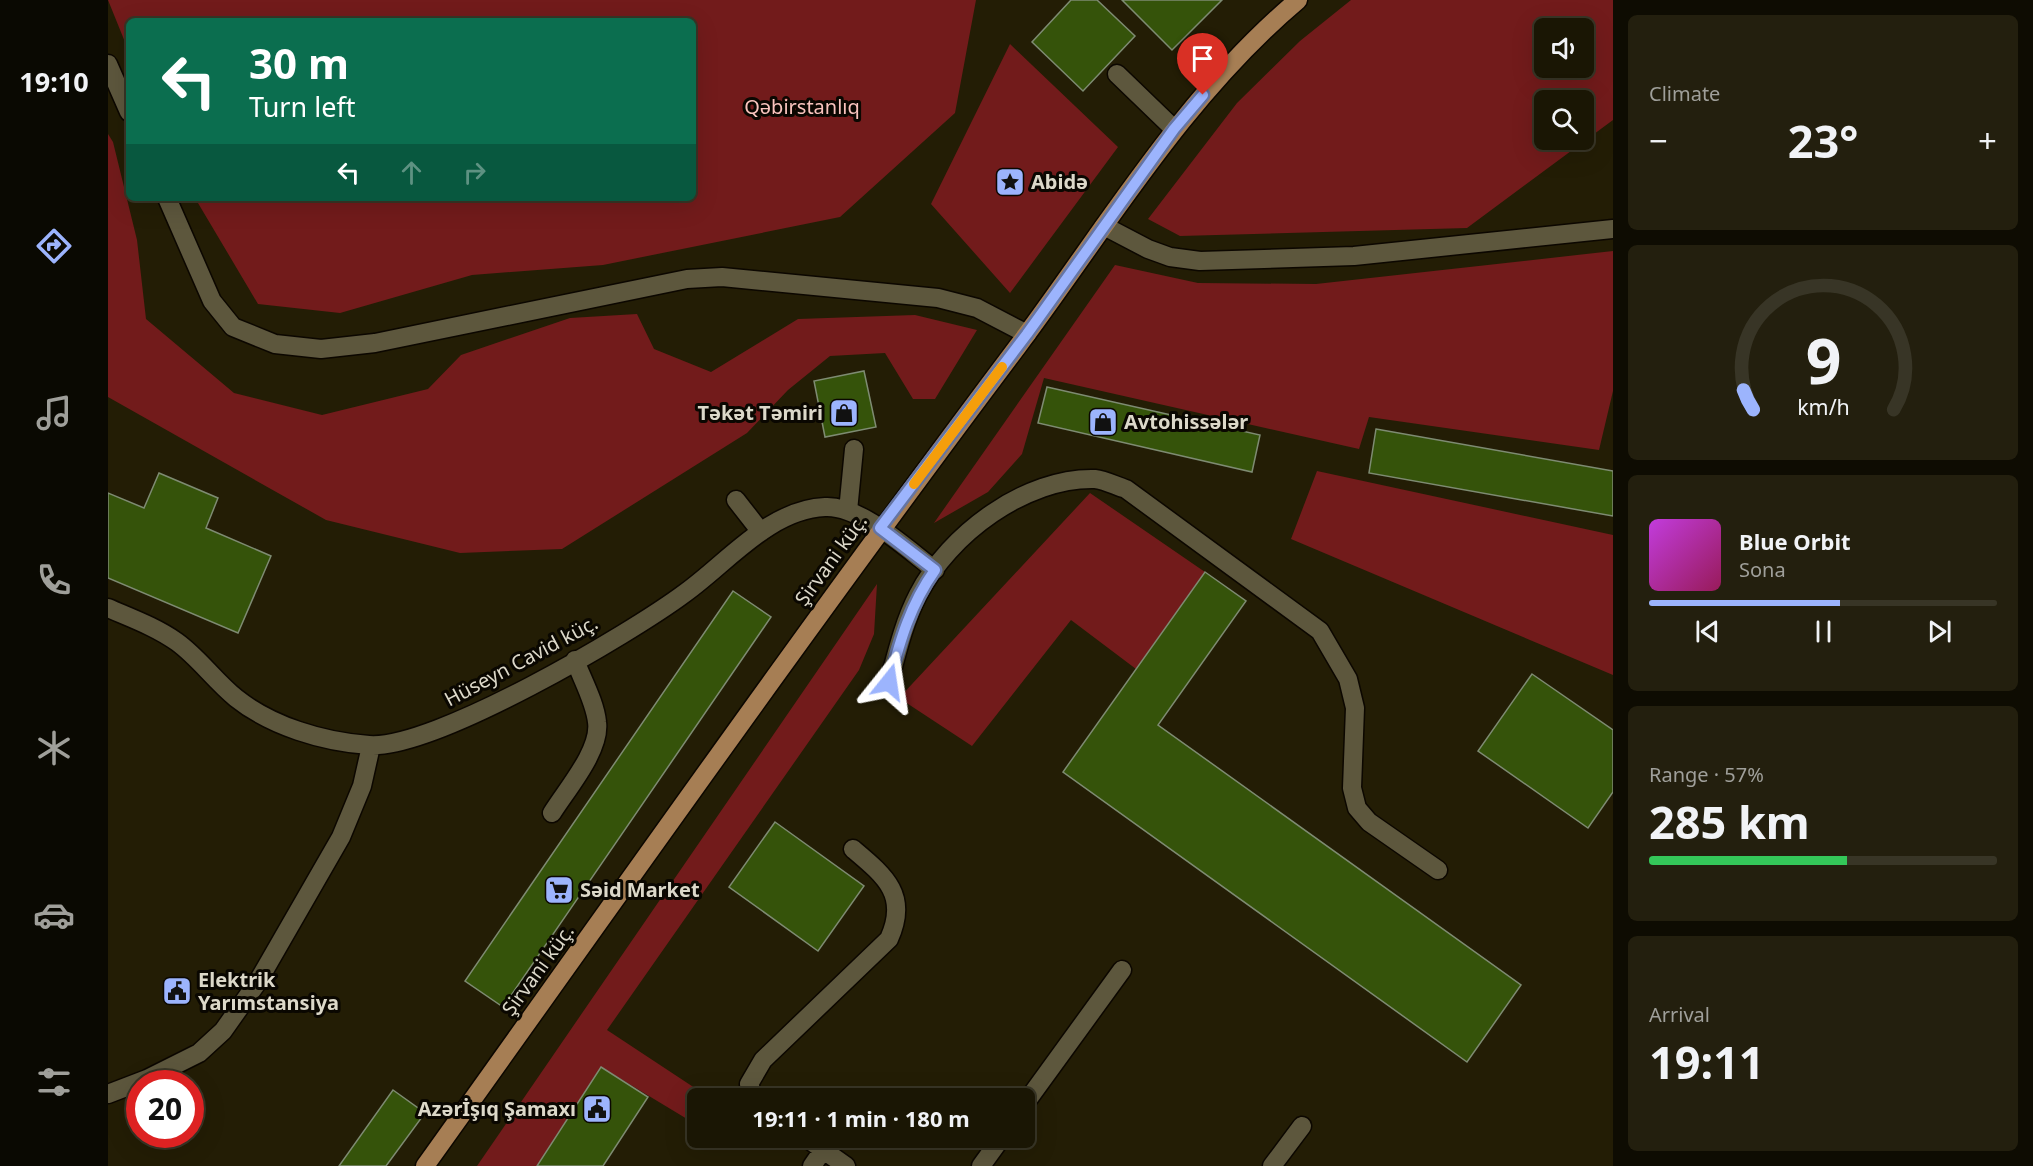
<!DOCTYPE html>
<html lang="en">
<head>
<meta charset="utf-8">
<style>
	:root { --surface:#1a1604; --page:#231f0e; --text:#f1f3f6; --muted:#9f9f9a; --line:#383526; --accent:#9cb4fd }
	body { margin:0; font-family:"Noto Sans",sans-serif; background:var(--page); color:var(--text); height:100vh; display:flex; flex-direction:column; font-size:22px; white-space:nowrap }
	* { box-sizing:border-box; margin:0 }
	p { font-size:20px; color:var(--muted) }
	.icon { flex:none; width:33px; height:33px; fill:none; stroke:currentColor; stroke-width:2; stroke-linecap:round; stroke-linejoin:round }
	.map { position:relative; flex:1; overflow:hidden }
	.side { display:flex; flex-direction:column; gap:15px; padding:15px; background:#0e0c02; width:420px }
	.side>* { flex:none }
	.banner { position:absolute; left:18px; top:18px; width:570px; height:183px; border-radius:9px; box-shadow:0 6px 24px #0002,0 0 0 2px var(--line); background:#0b6e4f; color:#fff; overflow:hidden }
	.tools { position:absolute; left:1426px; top:18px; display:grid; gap:12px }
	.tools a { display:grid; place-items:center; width:60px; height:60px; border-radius:9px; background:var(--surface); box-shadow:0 6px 24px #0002,0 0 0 2px var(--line); font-size:30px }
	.speed { position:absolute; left:18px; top:1070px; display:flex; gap:12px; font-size:30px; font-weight:700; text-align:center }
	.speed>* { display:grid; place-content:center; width:78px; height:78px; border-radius:50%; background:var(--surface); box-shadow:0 6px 24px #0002,0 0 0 2px var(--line); line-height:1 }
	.speed .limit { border:9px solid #d22; background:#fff; color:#111 }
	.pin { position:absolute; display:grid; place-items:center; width:51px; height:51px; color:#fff; margin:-62px -26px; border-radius:50% 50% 50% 0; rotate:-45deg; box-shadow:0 0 6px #0007 }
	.pin .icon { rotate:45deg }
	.me { position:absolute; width:66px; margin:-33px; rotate:15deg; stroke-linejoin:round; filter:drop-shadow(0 0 4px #0008) }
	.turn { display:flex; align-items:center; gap:21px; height:126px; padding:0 24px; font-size:27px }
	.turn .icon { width:78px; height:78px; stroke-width:2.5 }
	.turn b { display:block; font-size:42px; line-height:51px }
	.lanes { display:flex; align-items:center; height:57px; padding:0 24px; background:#0003; justify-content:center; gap:30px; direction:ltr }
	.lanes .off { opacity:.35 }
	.big { font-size:45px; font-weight:700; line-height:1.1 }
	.side .widget { flex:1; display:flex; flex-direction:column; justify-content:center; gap:9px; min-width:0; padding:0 21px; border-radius:9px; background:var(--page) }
	.side .dial { align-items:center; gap:0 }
	.dial svg { height:156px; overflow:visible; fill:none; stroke:var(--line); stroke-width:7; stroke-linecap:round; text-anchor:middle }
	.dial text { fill:var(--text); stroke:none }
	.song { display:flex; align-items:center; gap:18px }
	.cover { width:72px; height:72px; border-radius:9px; background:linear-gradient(135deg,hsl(290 70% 55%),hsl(330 70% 35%)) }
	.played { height:6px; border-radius:3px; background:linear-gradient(90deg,var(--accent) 55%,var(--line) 55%) }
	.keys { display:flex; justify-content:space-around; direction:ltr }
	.heat { display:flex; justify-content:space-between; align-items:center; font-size:33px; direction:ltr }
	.charge { height:9px; border-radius:4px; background:linear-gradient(90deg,#34c759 57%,var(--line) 0) }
	.trip { position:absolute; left:579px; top:1088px; width:348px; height:60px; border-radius:9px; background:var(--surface); box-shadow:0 6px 24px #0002,0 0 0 2px var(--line); font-weight:700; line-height:60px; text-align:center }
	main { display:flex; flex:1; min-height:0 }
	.dock { display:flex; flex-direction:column; width:108px; justify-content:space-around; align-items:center; background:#0a0902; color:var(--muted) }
	.dock .icon { width:42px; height:42px }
	.dock .on { color:var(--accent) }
	.dock b { font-size:27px; color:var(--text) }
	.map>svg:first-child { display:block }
	.green { fill:#721b1b; fill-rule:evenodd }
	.building { fill:#35530a; stroke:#7e8b72; stroke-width:1.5 }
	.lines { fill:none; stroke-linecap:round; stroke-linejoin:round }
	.minor-casing { stroke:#0c0700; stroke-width:21 }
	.major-casing { stroke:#0c0700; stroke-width:21 }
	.minor { stroke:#5d573d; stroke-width:18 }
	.major { stroke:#a67e54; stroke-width:18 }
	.route-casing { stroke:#6575a4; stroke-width:15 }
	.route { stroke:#9cb4fd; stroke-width:10 }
	.slow { stroke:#f59e0b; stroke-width:10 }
	.labels { text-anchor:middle; stroke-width:6; stroke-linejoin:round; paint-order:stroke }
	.park-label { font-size:20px; fill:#f9c3bd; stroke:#0a0701 }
	.poi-label { font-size:20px; font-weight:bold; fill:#dcd8c9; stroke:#0a0701; text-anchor:start }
	.street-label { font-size:20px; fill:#dcd8c9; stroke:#0a0701 }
</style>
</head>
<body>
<main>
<nav class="dock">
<b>19:10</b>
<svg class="icon on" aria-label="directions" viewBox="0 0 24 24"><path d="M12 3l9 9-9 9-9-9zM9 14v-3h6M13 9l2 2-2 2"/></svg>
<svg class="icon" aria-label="music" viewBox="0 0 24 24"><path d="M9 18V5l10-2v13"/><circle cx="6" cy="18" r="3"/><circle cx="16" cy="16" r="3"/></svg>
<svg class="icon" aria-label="phone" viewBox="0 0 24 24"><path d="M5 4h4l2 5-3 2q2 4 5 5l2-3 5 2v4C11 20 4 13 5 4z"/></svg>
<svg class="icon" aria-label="climate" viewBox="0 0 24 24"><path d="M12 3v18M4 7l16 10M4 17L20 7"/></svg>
<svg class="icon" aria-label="car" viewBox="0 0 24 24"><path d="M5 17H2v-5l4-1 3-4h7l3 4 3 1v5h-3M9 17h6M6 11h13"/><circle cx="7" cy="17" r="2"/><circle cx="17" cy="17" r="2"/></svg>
<svg class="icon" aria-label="filters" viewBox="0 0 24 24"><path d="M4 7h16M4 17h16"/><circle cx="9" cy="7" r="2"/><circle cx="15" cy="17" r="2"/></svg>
</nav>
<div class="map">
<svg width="1505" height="1166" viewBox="0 0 1505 1166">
	<rect width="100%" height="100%" fill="#231d05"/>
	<path class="green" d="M0,0h868l-21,113 -115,104 -237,48 -131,10 -132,38 -82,-9 -63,-106h498v-177h-564v31z
		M1243,0h262v120l-146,108 -287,8 -32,-17 89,-116 63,-62zM1476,28v40h-39v-40zM1437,100h39v40h-39z
		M902,44l108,103 -108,146 -79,-89z
		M0,134l5,8 24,98 9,79 88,74 88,22 106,-26 33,-34 109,-37 67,-4 17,35 57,23 87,-53 117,-4 62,15 -42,69h-22l-28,-46 -55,3 -42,34 -41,43 -185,116 -102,4 -134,-33 -218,-123z
		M1505,251v140l-14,59 -230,-33 -10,32 -315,-71 -22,76 -34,38 -54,31 181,-258 83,18 118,1z
		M1209,471l296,64v140l-322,-136z
		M982,493l115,79 -69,97 -65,-49 -99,126 -73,-48z
		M769,584l-3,50 -15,36 -252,360 103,68h-12l-1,27 -96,-58 -64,99h-60z"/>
	<path class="building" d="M963,0h26l38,36 -52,55 -51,-49z
		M1014,0h100l-50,50z
		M756,371l12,56 -51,10 -11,-56z
		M939,387l213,48 -8,37 -214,-49z
		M1268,429l237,42v45l-244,-43z
		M51,473l59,25 -12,30 65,28 -33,77 -130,-55v-85l36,15z
		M1097,572l41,29 -88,124 363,260 -54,77 -404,-290z
		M625,591l38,26 -268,390 -38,-26z
		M1424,674l81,56v62l-25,36 -110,-77z
		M667,822l89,64 -46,65 -89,-64z
		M493,1067l47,30 -45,69h-66z
		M285,1090l32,23 -39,53h-47z"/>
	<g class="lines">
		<g class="minor-casing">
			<path id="minor" d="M0,64l21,48
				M1009,74l57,55
				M59,198l45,103 21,26 42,17 46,5 54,-6 312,-64 35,-2 216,21 39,10 50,26
				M996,226l44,23 22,8 30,4 154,-5 259,-27
				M628,500l25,32
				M740,511l6,-62
				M0,608c23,10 48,19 69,34 22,16 37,38 59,56 35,28 87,44 133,47 64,5 261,-111 316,-152 42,-30 85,-84 140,-86 36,-2 83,43 110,63
				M781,682c8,-30 15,-60 29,-87 31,-61 108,-118 177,-116 10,1 21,7 31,10l194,142 28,48 7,29 -3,80 5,20 12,14 69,48
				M444,813c15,-24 49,-63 45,-91 -2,-20 -15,-43 -22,-62
				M0,1094l39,-15 52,-26 24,-22 34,-48 84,-146 21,-51 9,-40
				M646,1098l-5,-14 14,-24 126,-121c20,-44 -4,-63 -36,-90
				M916,1105l98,-135
				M697,1137l41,29
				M704,1166l11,-16
				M873,1166l21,-29
				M1164,1166l30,-40"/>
		</g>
		<g class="major-casing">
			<path id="major" d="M317,1166c196,-274 390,-550 593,-820 89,-119 165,-249 280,-346"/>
		</g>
		<use href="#minor" class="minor"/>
		<use href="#major" class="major"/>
	</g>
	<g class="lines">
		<g class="route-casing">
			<path id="route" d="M781,682c11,-41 21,-77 46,-112l-55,-42 147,-194 147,-205 29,-34"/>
		</g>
		<use href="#route" class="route"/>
		<path class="slow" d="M806,484l88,-117"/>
	</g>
	<defs>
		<g id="sight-square" transform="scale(1.5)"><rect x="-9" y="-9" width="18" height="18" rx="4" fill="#9cb4fd" stroke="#0a0701"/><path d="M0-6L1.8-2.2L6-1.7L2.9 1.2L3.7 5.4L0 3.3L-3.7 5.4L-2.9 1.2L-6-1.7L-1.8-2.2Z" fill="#111"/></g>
		<g id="shop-square" transform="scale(1.5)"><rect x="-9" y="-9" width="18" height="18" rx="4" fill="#9cb4fd" stroke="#0a0701"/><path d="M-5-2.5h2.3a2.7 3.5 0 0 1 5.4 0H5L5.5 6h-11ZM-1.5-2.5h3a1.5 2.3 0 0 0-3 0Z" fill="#111"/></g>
		<g id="supermarket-square" transform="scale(1.5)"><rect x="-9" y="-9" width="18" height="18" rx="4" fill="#9cb4fd" stroke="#0a0701"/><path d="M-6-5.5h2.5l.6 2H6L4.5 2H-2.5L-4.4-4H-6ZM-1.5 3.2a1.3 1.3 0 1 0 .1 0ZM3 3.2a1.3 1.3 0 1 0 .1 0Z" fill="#111"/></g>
		<g id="civic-square" transform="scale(1.5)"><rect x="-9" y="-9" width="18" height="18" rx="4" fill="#9cb4fd" stroke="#0a0701"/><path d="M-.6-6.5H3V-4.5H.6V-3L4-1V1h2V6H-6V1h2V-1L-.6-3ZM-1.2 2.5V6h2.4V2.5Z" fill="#111"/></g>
	</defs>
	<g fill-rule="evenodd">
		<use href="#sight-square" x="902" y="182"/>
		<use href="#shop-square" x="736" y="413"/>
		<use href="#shop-square" x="995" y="422"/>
		<use href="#supermarket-square" x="451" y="890"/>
		<use href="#civic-square" x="69" y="991"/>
		<use href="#civic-square" x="489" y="1109"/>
	</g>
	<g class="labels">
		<g class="park-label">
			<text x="694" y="114">Qəbirstanlıq</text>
		</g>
		<g class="poi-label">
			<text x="923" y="189">Abidə</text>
			<text x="715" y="420" text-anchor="end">Təkət Təmiri</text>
			<text x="1016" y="429">Avtohissələr</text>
			<text x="472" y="897">Səid Market</text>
			<text x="90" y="987">Elektrik<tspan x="90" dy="23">Yarımstansiya</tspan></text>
			<text x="468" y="1116" text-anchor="end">Azərİşıq Şamaxı</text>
		</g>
		<g class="street-label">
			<text transform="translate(723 560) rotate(-54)" y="7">Şirvani küç.</text>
			<text transform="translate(413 661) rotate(-28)" y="7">Hüseyn Cavid küç.</text>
			<text transform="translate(430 970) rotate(-54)" y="7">Şirvani küç.</text>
		</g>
	</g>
</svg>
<div class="tools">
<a><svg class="icon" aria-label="sound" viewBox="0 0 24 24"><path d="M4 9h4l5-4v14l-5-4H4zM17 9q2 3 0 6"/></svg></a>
<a><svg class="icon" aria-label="search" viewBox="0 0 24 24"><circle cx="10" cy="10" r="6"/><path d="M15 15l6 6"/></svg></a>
</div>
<div class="speed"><div class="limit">20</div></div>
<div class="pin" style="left:1095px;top:95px;background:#d93025"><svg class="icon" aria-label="arrive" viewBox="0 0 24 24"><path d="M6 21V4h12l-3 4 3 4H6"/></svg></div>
<svg class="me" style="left:781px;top:682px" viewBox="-20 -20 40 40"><path d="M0-17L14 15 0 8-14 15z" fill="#9cb4fd" stroke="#fff" stroke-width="4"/></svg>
<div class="trip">19:11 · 1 min · 180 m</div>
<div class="banner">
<div class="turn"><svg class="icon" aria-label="left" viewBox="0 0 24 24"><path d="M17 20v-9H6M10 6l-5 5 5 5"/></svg><div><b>30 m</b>Turn left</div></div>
<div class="lanes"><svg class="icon" aria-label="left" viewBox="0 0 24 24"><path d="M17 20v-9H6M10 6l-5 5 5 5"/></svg><svg class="icon off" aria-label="ahead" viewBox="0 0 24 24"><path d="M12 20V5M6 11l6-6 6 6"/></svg><svg class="icon off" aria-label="right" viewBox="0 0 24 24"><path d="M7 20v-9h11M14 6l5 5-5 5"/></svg></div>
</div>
</div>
<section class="side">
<div class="widget"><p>Climate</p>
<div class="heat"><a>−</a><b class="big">23°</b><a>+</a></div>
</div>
<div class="widget dial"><svg viewBox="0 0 100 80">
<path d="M14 69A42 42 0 1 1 86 69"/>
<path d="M14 69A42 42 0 0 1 9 59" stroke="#9cb4fd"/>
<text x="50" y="56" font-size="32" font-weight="700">9</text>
<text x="50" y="72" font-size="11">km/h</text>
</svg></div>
<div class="widget">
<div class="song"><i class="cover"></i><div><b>Blue Orbit</b><p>Sona</p></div></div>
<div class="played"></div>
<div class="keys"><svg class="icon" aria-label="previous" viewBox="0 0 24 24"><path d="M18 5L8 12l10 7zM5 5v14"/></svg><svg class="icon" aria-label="pause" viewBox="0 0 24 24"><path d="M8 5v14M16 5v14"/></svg><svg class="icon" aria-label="next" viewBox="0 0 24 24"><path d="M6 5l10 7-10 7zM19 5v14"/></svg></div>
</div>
<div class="widget"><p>Range · 57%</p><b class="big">285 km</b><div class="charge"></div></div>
<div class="widget"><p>Arrival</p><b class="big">19:11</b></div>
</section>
</main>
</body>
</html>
